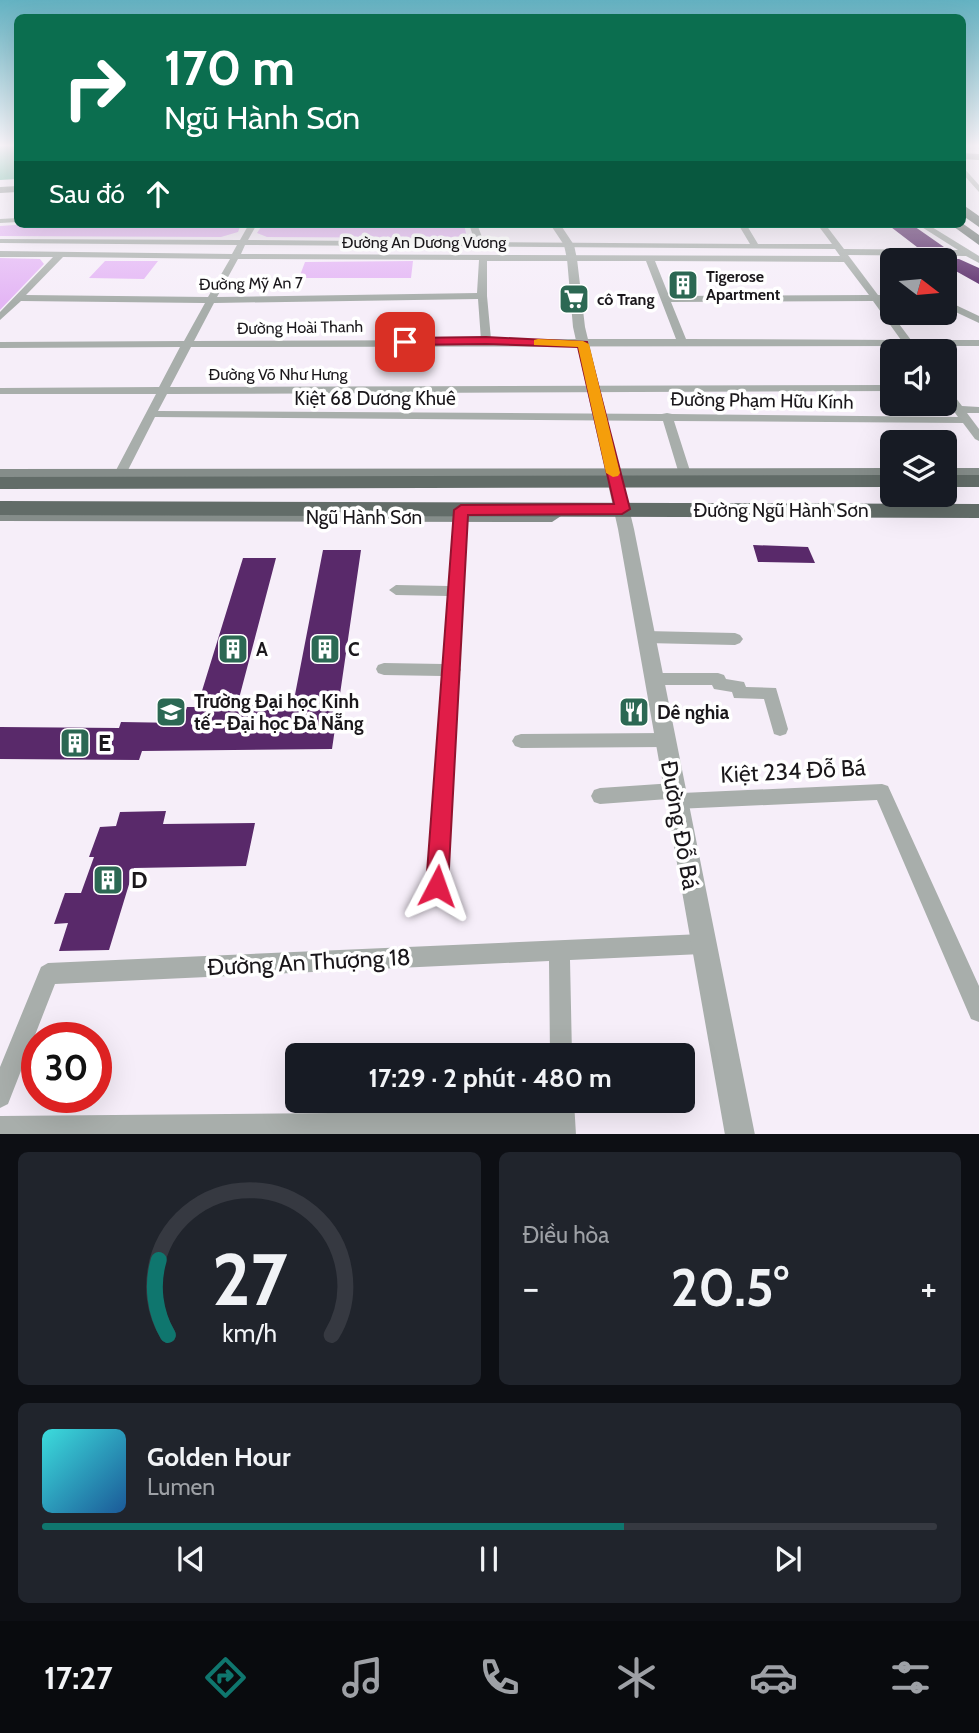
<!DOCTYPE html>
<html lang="vi">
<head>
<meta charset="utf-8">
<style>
	:root { --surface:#171b24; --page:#20242c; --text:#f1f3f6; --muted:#9ea1a6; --line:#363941; --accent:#0f766e }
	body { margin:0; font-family:Cabin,sans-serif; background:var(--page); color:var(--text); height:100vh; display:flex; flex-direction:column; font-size:26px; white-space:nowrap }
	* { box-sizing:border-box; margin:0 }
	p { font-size:23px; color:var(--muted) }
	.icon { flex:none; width:38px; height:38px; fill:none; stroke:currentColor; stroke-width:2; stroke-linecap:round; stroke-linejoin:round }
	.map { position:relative; height:1134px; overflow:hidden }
	.panel { display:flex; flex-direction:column; gap:18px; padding:18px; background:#0d0f14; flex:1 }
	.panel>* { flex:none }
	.guide { position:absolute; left:14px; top:14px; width:952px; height:214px; border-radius:10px; box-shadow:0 7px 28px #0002; background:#0b6e4f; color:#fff; overflow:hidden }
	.needle { width:46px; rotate:106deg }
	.fabs { position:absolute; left:880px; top:248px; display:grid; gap:14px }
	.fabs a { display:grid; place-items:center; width:77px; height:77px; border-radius:10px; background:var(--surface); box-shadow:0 7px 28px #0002; font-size:35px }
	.speed { position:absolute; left:21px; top:1022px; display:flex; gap:14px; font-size:35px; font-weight:700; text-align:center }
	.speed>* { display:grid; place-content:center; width:91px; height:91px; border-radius:50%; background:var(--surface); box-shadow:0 7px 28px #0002; line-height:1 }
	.speed .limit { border:10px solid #d22; background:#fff; color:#111 }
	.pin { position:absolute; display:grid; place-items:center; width:60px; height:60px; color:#fff; margin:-30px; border-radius:14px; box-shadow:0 4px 10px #0006 }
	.me { position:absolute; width:77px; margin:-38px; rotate:4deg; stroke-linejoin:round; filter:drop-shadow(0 0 5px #0008) }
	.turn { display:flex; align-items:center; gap:24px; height:147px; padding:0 35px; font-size:32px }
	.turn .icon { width:91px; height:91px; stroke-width:2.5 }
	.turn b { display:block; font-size:49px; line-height:60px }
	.then { display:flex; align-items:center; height:66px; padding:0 35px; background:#0003; gap:14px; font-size:26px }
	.big { font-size:52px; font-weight:800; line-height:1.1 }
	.panel .card { flex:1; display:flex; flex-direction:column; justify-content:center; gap:10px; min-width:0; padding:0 24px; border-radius:10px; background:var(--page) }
	.panel .dial { align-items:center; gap:0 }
	.dial svg { height:182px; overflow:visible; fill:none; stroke:var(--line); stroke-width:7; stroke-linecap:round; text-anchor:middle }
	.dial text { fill:var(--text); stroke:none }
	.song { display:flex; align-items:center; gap:21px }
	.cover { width:84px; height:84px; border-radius:10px; background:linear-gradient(135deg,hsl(180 70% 55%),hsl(210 70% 35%)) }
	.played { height:7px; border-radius:4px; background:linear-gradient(90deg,var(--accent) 65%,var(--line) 65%) }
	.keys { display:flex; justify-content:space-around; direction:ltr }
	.heat { display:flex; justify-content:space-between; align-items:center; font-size:38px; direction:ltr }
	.panel .tiles { flex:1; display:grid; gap:18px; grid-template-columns:1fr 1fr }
	.card:last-child { grid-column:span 2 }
	.trip { position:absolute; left:285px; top:1043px; width:410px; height:70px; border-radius:10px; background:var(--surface); box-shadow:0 7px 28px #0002; font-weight:800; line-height:70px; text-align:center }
	.tab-bar { display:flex; height:112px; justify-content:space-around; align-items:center; background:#090b0e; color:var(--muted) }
	.tab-bar .icon { width:49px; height:49px }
	.tab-bar .active { color:var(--accent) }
	.tab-bar b { font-size:32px; color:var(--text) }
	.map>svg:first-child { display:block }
	.green { fill:#e4b6f5 }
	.water { fill:#3eaf89 }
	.building { fill:#59296a }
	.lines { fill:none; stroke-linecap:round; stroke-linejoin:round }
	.minor { fill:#a8aeab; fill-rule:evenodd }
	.tertiary { fill:#a8aeab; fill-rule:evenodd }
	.secondary { fill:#858d8a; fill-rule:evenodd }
	.primary { fill:#6c7672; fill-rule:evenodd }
	.trunk { fill:#626c68; fill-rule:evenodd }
	.route { fill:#e11d48; stroke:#92132f; stroke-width:2 }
	.slow { fill:#f59e0b }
	.labels { text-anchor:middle; stroke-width:7; stroke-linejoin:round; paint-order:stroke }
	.far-street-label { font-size:16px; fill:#1a171b; stroke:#fff }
	.far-poi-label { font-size:16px; font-weight:bold; fill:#1a171b; stroke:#fff; text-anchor:start }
	.street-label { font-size:19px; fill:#1a171b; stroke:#fff }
	.poi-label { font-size:19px; font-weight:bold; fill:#1a171b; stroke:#fff; text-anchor:start }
	.near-poi-label { font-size:23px; font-weight:bold; fill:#1a171b; stroke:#fff; text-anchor:start }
	.near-street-label { font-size:23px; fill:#1a171b; stroke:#fff }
</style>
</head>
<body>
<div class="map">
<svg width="979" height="1135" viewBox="0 0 979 1135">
	<rect width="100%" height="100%" fill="#f6eef9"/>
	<path class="green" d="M30,224h211l-3,8 -17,5 -221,-1v-10z
		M263,224h201l3,14 -200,-1 -10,-4z
		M0,258l40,1 4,5 -44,46z
		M105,261h53l-14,18 -55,-1z
		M413,261l-2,17h-112l6,-16z"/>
	<path class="water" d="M0,144h17v35l-17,1z"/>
	<path class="building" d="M887,224h24l33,23h-27z
		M934,258l25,1 20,9v16l-34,-19v-4z
		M753,545l55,2 7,16 -57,-1z
		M323,550h38l-29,199 -190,2 -3,9 -139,-1v-32l119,1 2,-6 61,1 5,-16h10l46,-149h33l-39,148 56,-1z
		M166,811l-3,13 92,-1 -9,43 -112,2 -25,82 -50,1 9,-28 -14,1 11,-31h16l13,-36h-5l11,-30 16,-1 4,-14z"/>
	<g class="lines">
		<path class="minor" d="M962,166l17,19v7l-17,-19z
			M18,218v4l-18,1v-4z
			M249,224h8l-9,16 227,2 -6,-18h8l7,18 266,2 -12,-20h8l12,20h74l-15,-20h8l19,25 114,1 -41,-26h10l52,32v7l-13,-7 -118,-1 30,40h14v6h-10l29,39h68v6h-64l2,2 -5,3 -7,-5 -714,1 -21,40 722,-2v6l-725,3 -9,17 504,3 5,-1 5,1 286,3 -13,-18v-11l4,1 13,17 17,1v6h-12l12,16v12l-4,-2 -12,-16 -289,-2 17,53 -6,4 -6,-4 -16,-53 -508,-4 -29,57 -6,4 -6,-4 42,-80h-156v-6l159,-1 21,-40 -180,1v-6l184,-1 21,-38 -184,-2 -21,19v-8l53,-55h-53v-6l232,3 5,-9 -237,-2v-4l240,1zM245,245l590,4 5,7 -599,-2zM63,257l167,2 -22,38 -182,-2zM238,259l241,1 -2,33 -260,4zM487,261h159l30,78h-185l-4,-43zM655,261l189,1 25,33 -200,1zM478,299l3,41 -287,1 20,-38zM873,301l28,39 -215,-1 -15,-37z
			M945,300l34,16v7l-34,-16z
			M461,506l6,4 -8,156 2,4 -3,4 -11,211 -3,7 -7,2 -7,-2 -3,-7 15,-209 -58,-1 -6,-2 -2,-4 2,-4 6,-2 59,1 5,-68 -52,-1 -7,-5 7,-5 53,1 6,-76z
			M646,631l89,2 5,2 3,4 -3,4 -5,2 -89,-2 -5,-2 -3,-4 3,-4z
			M653,673h65l6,2 2,4 18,3 2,5 30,1 12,41 -2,5 -6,2 -6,-2 -10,-35 -30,-1 -2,-6 -18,-3 -2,-4h-59l-6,-2 -2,-4 2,-4z
			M665,733l6,2 3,5 -3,5 -6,2 -144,1 -6,-2 -3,-5 3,-5 6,-2z
			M674,783l6,2 2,8 200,-9 6,2 91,200v36l-8,-3 -94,-219 -201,9 -6,-2 -2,-8 -68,5 -6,-2 -3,-6 3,-6 6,-2z
			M702,934l7,3 3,7 -3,7 -7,3 -132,6 2,95h-22l-1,-94 -494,23 -47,120 -8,4v-41l41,-100 7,-4z
			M550,1101h24l2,34h-576v-19l551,-5z"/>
		<path class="tertiary" d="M550,224h10l14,21 3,14 8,68 49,202 121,606h-30l-107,-606 -45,-202 -6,-68 -3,-14z"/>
		<path class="secondary" d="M962,153l17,1v6l-17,-1z
			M18,186v6l-18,1v-6z
			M892,468v10l-892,1v-10z
			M945,468h34v10h-34z
			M0,509l552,1 9,6 -9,6 -552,-1z"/>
		<path class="primary" d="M962,204l17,12v11l-17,-12z
			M962,223l17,12v10l-29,-21z"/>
		<path class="trunk" d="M892,475v12l-892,2v-12z
			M945,475h34v12h-34z
			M0,501l979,3v14l-979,-3z"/>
	</g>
	<linearGradient id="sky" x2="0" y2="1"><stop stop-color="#64b2c2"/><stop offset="0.48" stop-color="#fbf7fc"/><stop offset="1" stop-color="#fbf7fc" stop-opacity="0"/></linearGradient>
	<rect width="979" height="303" fill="url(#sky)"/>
	<path class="route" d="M486,337l101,5 43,167 -8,5 -154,1 -20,371 -3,7 -8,3 -8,-3 -3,-7 28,-376 7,-5 153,-1 -36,-157 -92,-3 -81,1 -6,-3 6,-4z"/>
	<path class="slow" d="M538,339l45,2 6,3 31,129 -2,3 -5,1 -7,-4 -28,-126 -44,-2v-5z"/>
	<defs>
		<g id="building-square" transform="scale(1.575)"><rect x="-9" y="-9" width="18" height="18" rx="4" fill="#2c6853" stroke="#fff"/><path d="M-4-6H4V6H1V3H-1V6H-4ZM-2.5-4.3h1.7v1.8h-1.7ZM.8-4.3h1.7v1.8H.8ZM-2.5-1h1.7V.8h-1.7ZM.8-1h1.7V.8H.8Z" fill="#fff"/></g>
		<g id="supermarket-square" transform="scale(1.575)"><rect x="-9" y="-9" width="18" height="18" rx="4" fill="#2c6853" stroke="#fff"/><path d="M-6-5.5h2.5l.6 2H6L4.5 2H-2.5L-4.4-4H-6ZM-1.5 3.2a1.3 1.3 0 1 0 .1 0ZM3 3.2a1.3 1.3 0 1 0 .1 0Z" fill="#fff"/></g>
		<g id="university-square" transform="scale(1.575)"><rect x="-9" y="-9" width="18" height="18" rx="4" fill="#2c6853" stroke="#fff"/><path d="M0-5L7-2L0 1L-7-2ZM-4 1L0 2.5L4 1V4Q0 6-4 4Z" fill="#fff"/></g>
		<g id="restaurant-square" transform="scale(1.575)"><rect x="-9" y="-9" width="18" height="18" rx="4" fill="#2c6853" stroke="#fff"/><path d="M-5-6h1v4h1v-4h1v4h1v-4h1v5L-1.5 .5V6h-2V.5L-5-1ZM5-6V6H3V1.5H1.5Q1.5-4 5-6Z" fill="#fff"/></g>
	</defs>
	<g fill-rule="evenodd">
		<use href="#building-square" x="683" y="285"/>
		<use href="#supermarket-square" x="574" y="299"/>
		<use href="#building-square" x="233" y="649"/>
		<use href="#building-square" x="325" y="649"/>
		<use href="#university-square" x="171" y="712"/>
		<use href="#restaurant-square" x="634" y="712"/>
		<use href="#building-square" x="75" y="743"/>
		<use href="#building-square" x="108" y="880"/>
	</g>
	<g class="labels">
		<g class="far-street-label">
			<text x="424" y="248">Đường An Dương Vương</text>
			<text transform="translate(251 283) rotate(-1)" y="6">Đường Mỹ An 7</text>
			<text transform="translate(300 327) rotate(-1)" y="6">Đường Hoài Thanh</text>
			<text x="278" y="380">Đường Võ Như Hưng</text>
		</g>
		<g class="far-poi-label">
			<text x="706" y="282">Tigerose<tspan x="706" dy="18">Apartment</tspan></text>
			<text x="597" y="305">cô Trang</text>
		</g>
		<g class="street-label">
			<text x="375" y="405">Kiệt 68 Dương Khuê</text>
			<text transform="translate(762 400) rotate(1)" y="7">Đường Phạm Hữu Kính</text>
			<text x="781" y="517">Đường Ngũ Hành Sơn</text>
			<text x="364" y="524">Ngũ Hành Sơn</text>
		</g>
		<g class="poi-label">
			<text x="256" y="656">A</text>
			<text x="348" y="656">C</text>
			<text x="194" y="708">Trường Đại học Kinh<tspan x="194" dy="22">tế - Đại học Đà Nẵng</tspan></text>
			<text x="657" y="719">Dê nghia</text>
		</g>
		<g class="near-poi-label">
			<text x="98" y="751">E</text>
			<text x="131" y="888">D</text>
		</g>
		<g class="near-street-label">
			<text transform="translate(793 771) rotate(-3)" y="8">Kiệt 234 Đỗ Bá</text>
			<text transform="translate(680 825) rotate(80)" y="8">Đường Đỗ Bá</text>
			<text transform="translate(309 962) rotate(-3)" y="8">Đường An Thượng 18</text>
		</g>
	</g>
</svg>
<div class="fabs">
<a><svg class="needle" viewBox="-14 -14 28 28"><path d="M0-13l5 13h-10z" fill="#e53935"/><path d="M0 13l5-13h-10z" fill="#9ea1a6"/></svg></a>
<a><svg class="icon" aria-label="sound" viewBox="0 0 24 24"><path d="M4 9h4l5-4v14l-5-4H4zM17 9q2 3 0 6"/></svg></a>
<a><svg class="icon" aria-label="layers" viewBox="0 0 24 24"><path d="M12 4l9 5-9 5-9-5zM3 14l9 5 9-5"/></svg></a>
</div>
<div class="speed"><div class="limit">30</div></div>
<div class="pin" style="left:405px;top:342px;background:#d93025"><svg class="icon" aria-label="arrive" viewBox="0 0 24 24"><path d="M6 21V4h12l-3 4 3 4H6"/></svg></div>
<svg class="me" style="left:437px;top:886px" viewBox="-20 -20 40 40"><path d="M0-17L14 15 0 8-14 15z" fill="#e11d48" stroke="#fff" stroke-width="4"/></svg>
<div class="trip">17:29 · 2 phút · 480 m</div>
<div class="guide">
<div class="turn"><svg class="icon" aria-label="right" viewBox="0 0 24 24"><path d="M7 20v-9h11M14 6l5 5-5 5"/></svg><div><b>170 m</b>Ngũ Hành Sơn</div></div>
<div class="then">Sau đó<svg class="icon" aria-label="ahead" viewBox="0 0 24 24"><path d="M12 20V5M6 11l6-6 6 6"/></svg></div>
</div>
</div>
<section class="panel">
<div class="tiles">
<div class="card dial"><svg viewBox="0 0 100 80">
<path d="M14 69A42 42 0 1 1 86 69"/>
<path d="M14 69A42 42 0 0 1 10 36" stroke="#0f766e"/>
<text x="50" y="56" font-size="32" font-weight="700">27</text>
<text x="50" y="72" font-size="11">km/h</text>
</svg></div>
<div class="card"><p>Điều hòa</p>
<div class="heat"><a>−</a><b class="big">20.5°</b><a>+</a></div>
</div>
<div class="card">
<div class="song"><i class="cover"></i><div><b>Golden Hour</b><p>Lumen</p></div></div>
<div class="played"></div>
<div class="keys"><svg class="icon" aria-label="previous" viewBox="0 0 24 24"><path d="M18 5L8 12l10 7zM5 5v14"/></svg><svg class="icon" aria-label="pause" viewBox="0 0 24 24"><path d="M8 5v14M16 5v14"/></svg><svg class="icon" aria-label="next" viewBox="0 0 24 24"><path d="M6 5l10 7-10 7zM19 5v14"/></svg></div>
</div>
</div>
</section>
<nav class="tab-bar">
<b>17:27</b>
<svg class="icon active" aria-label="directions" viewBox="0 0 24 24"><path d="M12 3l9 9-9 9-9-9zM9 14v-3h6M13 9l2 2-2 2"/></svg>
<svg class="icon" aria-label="music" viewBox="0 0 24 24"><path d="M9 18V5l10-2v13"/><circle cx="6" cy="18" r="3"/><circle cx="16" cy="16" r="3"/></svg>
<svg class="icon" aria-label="phone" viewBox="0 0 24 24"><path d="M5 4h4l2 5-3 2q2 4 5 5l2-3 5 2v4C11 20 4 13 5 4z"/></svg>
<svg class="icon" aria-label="climate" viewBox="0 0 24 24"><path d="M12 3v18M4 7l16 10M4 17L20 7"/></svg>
<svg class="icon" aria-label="car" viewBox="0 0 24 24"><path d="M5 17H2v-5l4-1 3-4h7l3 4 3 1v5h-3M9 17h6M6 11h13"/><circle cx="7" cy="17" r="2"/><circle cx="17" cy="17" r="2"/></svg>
<svg class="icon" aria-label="filters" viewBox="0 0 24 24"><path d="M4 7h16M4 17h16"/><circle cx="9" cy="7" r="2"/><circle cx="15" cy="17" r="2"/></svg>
</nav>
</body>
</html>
